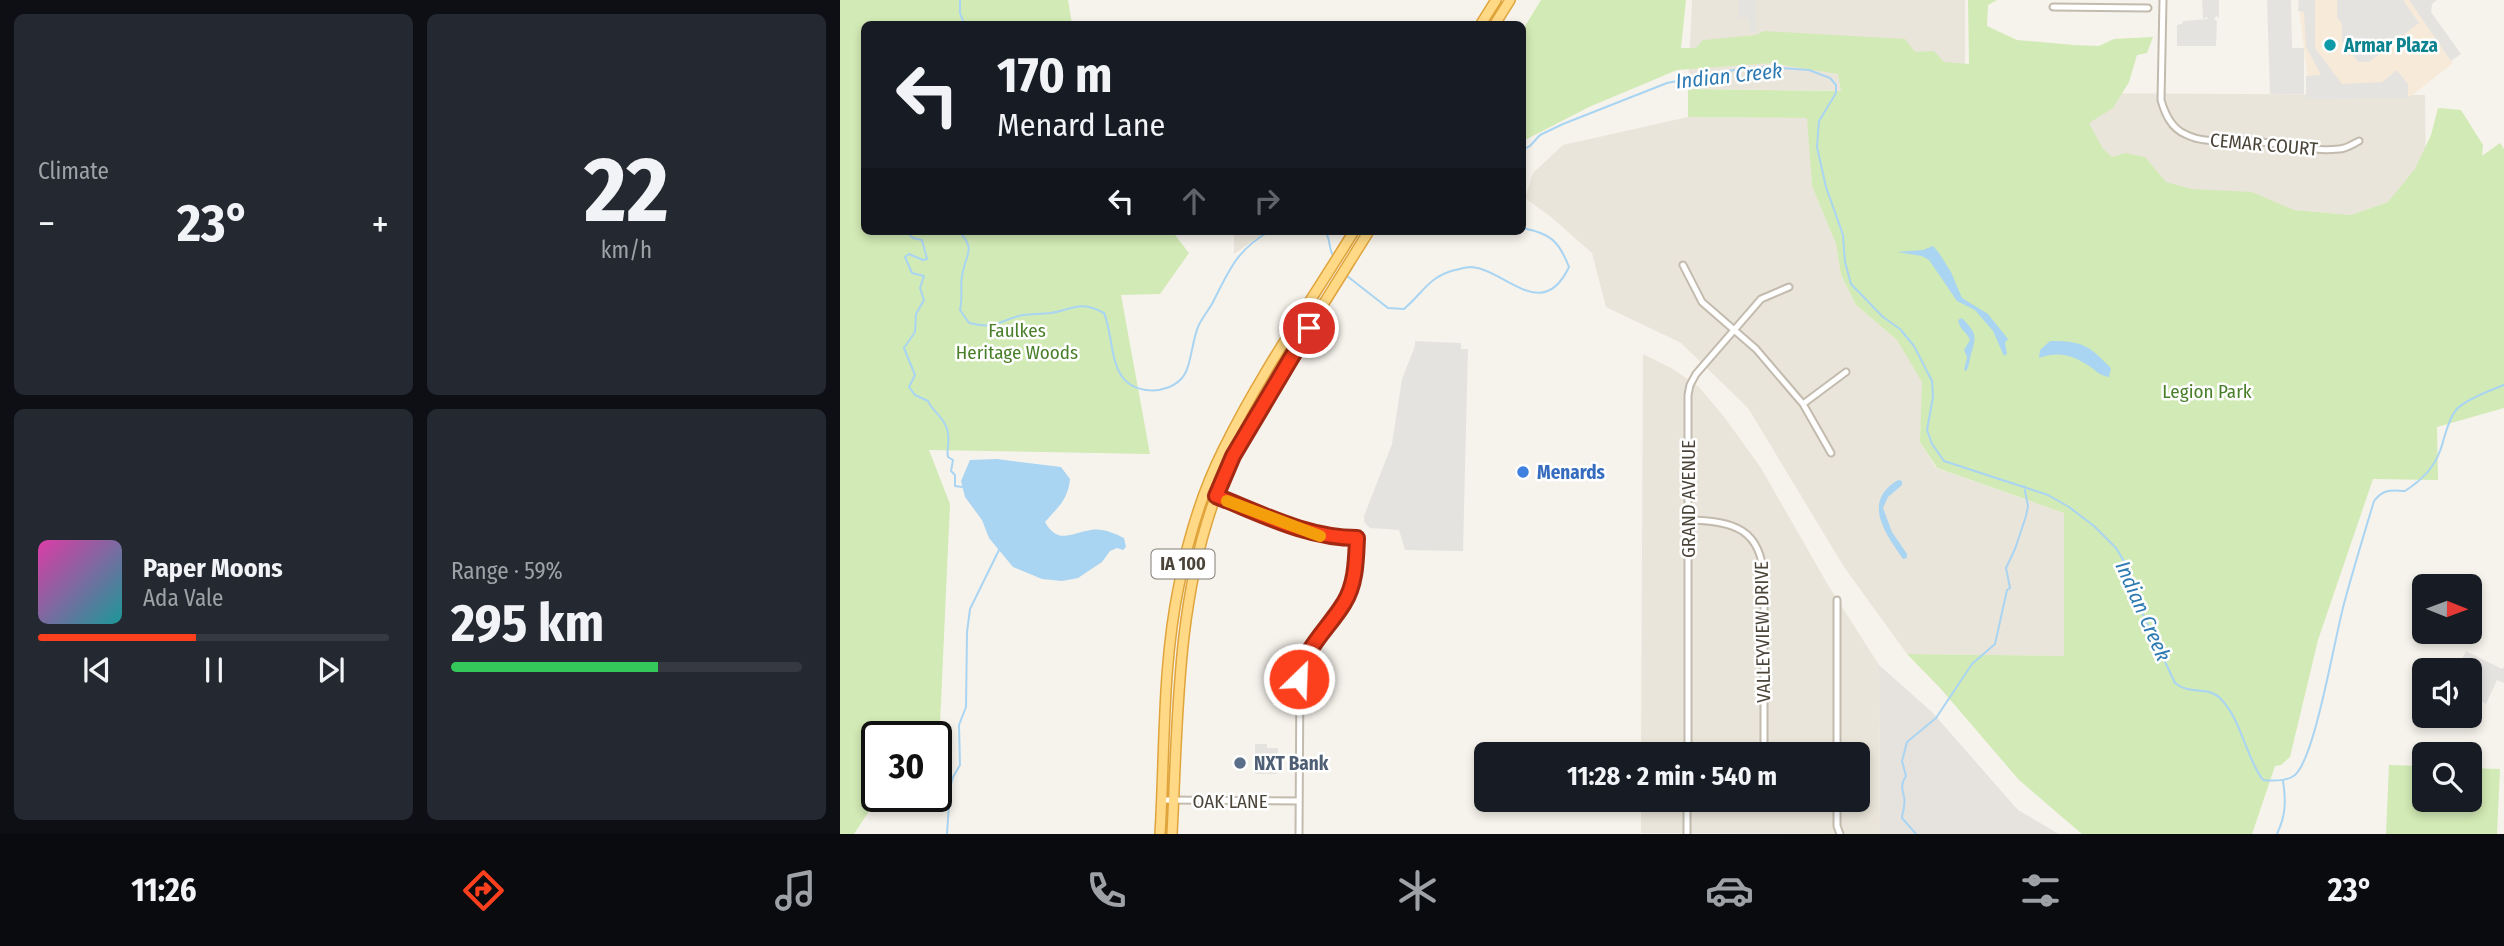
<!DOCTYPE html>
<html lang="en">
<head>
<meta charset="utf-8">
<style>
	:root { --surface:#171b24; --page:#242831; --text:#f1f3f6; --muted:#9ea1a6; --line:#363941; --accent:#fc3f1d }
	body { margin:0; font-family:"Fira Sans Condensed",sans-serif; background:var(--page); color:var(--text); height:100vh; display:flex; flex-direction:column; font-size:26px; white-space:nowrap }
	* { box-sizing:border-box; margin:0 }
	p { font-size:23px; color:var(--muted) }
	.icon { flex:none; width:38px; height:38px; fill:none; stroke:currentColor; stroke-width:2; stroke-linecap:round; stroke-linejoin:round }
	.map { position:relative; flex:1; overflow:hidden }
	.drawer { display:flex; flex-direction:column; gap:14px; padding:14px; background:#0d0f14; width:840px }
	.drawer>* { flex:none }
	.hud { position:absolute; left:21px; top:21px; width:665px; height:214px; border-radius:10px; box-shadow:0 4px 10px #0003; background:#171b24; color:var(--text); overflow:hidden }
	.needle { width:46px; rotate:91deg }
	.controls { position:absolute; left:1572px; top:574px; display:grid; gap:14px }
	.controls a { display:grid; place-items:center; width:70px; height:70px; border-radius:10px; background:var(--surface); box-shadow:0 4px 10px #0003; font-size:35px }
	.speed { position:absolute; left:21px; top:721px; display:flex; gap:14px; font-size:35px; font-weight:700; text-align:center }
	.speed>* { display:grid; place-content:center; width:91px; height:91px; border-radius:50%; background:var(--surface); box-shadow:0 4px 10px #0003; line-height:1 }
	.speed .limit { border:4px solid #111; border-radius:10px; background:#fff; color:#111 }
	.pin { position:absolute; display:grid; place-items:center; width:60px; height:60px; color:#fff; margin:-30px; border:4px solid #fff; border-radius:50%; box-shadow:0 2px 7px #0007 }
	.me { position:absolute; width:77px; margin:-38px; rotate:24deg; stroke-linejoin:round; filter:drop-shadow(0 0 5px #0008) }
	.turn { display:flex; align-items:center; gap:24px; height:147px; padding:0 21px; font-size:32px }
	.turn .icon { width:91px; height:91px; stroke-width:2.5 }
	.turn b { display:block; font-size:49px; line-height:60px }
	.lanes { display:flex; align-items:center; height:66px; padding:0 21px; background:#0003; justify-content:center; gap:35px; direction:ltr }
	.lanes .off { opacity:.35 }
	.big { font-size:52px; font-weight:700; line-height:1.1 }
	.drawer .tile { flex:1; display:flex; flex-direction:column; justify-content:center; gap:10px; min-width:0; padding:0 24px; border-radius:10px; background:var(--page) }
	.drawer .dial { align-items:center; gap:0 }
	.dial b { font-size:91px; line-height:1 }
	.song { display:flex; align-items:center; gap:21px }
	.cover { width:84px; height:84px; border-radius:10px; background:linear-gradient(135deg,hsl(320 70% 55%),hsl(180 70% 35%)) }
	.played { height:7px; border-radius:4px; background:linear-gradient(90deg,var(--accent) 45%,var(--line) 45%) }
	.keys { display:flex; justify-content:space-around; direction:ltr }
	.heat { display:flex; justify-content:space-between; align-items:center; font-size:38px; direction:ltr }
	.charge { height:10px; border-radius:5px; background:linear-gradient(90deg,#34c759 59%,var(--line) 0) }
	.drawer .tiles { flex:1; display:grid; gap:14px; grid-template-columns:repeat(2,1fr) }
	.trip { position:absolute; left:634px; top:742px; width:396px; height:70px; border-radius:10px; background:var(--surface); box-shadow:0 4px 10px #0003; font-weight:700; line-height:70px; text-align:center }
	.tabs { display:flex; height:112px; justify-content:space-around; align-items:center; background:#090b0e; color:var(--muted) }
	.tabs .icon { width:49px; height:49px }
	.tabs .current { color:var(--accent) }
	.tabs b { font-size:32px; color:var(--text) }
	main { display:flex; flex:1; min-height:0 }
	.map>svg:first-child { display:block }
	.residential { fill:#eae5da }
	.commercial { fill:#f7ead8 }
	.industrial { fill:#e6e2dd }
	.green { fill:#d2eab5 }
	.parking { fill:#e5e3e0 }
	.water { fill:#a9d4f2 }
	.lines { fill:none; stroke-linecap:round; stroke-linejoin:round }
	.stream { stroke:#a9d4f2; stroke-width:2 }
	.minor-casing { stroke:#c2bbae; stroke-width:9 }
	.trunk-casing { stroke:#e0a43c; stroke-width:12 }
	.minor { stroke:#fff; stroke-width:5 }
	.trunk { stroke:#ffd985; stroke-width:9 }
	.route-casing { stroke:#a42913; stroke-width:18 }
	.route { stroke:#fc3f1d; stroke-width:12 }
	.slow { stroke:#f59e0b; stroke-width:12 }
	.culture-dot { fill:#0f9aa8; stroke:#fff; stroke-width:2.5 }
	.shop-dot { fill:#3f7fe0; stroke:#fff; stroke-width:2.5 }
	.service-dot { fill:#5c6f8a; stroke:#fff; stroke-width:2.5 }
	.labels { text-anchor:middle; stroke-width:5; stroke-linejoin:round; paint-order:stroke }
	.shield { fill:#fff; stroke:#817c74; stroke-width:2 }
	.shield-label { font-size:18px; font-weight:bold; fill:#4b4439 }
	.culture-label { font-size:19px; font-weight:bold; fill:#0d838f; stroke:#fff; text-anchor:start }
	.street-label { font-size:19px; fill:#4b4439; stroke:#fff }
	.park-label { font-size:19px; fill:#4a7f2a; stroke:#fff }
	.shop-label { font-size:19px; font-weight:bold; fill:#366cbe; stroke:#fff; text-anchor:start }
	.service-label { font-size:19px; font-weight:bold; fill:#4e5e75; stroke:#fff; text-anchor:start }
	.water-label { font-size:21px; font-style:italic; fill:#2e7ab2; stroke:#fff }
</style>
</head>
<body>
<main>
<section class="drawer">
<div class="tiles">
<div class="tile"><p>Climate</p>
<div class="heat"><a>−</a><b class="big">23°</b><a>+</a></div>
</div>
<div class="tile dial"><b>22</b><p>km/h</p></div>
<div class="tile">
<div class="song"><i class="cover"></i><div><b>Paper Moons</b><p>Ada Vale</p></div></div>
<div class="played"></div>
<div class="keys"><svg class="icon" aria-label="previous" viewBox="0 0 24 24"><path d="M18 5L8 12l10 7zM5 5v14"/></svg><svg class="icon" aria-label="pause" viewBox="0 0 24 24"><path d="M8 5v14M16 5v14"/></svg><svg class="icon" aria-label="next" viewBox="0 0 24 24"><path d="M6 5l10 7-10 7zM19 5v14"/></svg></div>
</div>
<div class="tile"><p>Range · 59%</p><b class="big">295 km</b><div class="charge"></div></div>
</div>
</section>
<div class="map">
<svg width="1664" height="834" viewBox="0 0 1664 834">
	<rect width="100%" height="100%" fill="#f6f3ec"/>
	<path class="residential" d="M852,0h273v92l-277,-3z
		M1219,93l366,2 1,87 -33,18 -42,15 -169,-15 -50,-7z
		M848,117l120,1 4,68 24,58 5,31 15,30 41,35 26,42 -3,60 16,26 128,45v143l-157,-2 -63,-87 -96,-159 -67,-65 -75,-36 -14,-54 -41,-36 -26,-19 8,-25 30,-28z
		M394,231h33l-33,23z
		M803,354l30,15 26,18 26,31 36,50 67,117 51,80 1,169 -239,-1v-33h216v-46h-216z"/>
	<path class="commercial" d="M1458,0h111l44,63 -42,33h-101z"/>
	<path class="industrial" d="M1039,665l53,47 86,98 41,24h-179z"/>
	<path class="green" d="M0,0h228l4,24h-208v207h308l17,22 -29,41 -39,1 29,159 -221,-4 21,54 -11,242 -3,1v-10h-59v59h2l-25,38h-14z
		M701,0h145l-5,48h15l7,-8 53,-5 8,-4 141,8 10,13 19,-1 10,11 25,2 -1,-64h29l-9,5 -1,21 30,14 57,5 25,1 15,-7 39,-2 -6,16 -10,2 -8,27 -16,26 -24,15 14,26 9,8 13,-4 20,4 21,25 25,7 61,3 42,18 57,5 37,-13 27,-33 16,-34 7,-27 23,2 22,35 -1,11 18,-13 4,6v259l-67,19 1,53 -65,-1 -55,161 -28,117 -9,8 -6,1 -23,68h-170l-63,-54 -78,-91 -34,-35 157,2v-143l-127,-45 -17,-26 2,-60 -25,-42 -41,-35 -15,-30 -5,-31 -24,-58 -5,-68 -119,-1v-28l153,2 -3,-17 -67,-11 -94,7 -88,37 -66,34 -1,-110z
		M1549,765l35,1v34h45v-32l31,1 -3,65h-111z"/>
	<path class="parking" d="M899,0h17v32h-6l-1,-14h-10z
		M1362,0h17v18l-3,-2 -2,3 3,2 -1,25h-39v-21l5,-1 1,-3 25,-2 -1,-2 -4,2z
		M1427,0h24l1,48h12v46h-34z
		M1459,0h16v48l27,36 40,-2 15,-12 11,14v14l-102,1v-23l15,-1 -15,-28 -2,-35 -6,-1z
		M1497,0h66l16,23 -50,39h-11l-16,-21v-17l-5,-7z
		M1569,0h28l-5,4 -1,8 30,42 -10,7z
		M575,341l46,2v6h7l-5,202 -58,-1 -6,-20 -29,-2 -6,-6v-6l28,-72 10,-65 13,-33z
		M1626,651l36,18 2,-2v16l-7,-3 -11,24 -17,-9v-25h-13z
		M415,744h12v4h11l-1,26h-22z"/>
	<path class="water" d="M1093,246l6,7 12,19 11,26 26,16 20,25 -3,4 2,11 -3,2 -11,-25 -18,-21 -18,-9 -28,-41 -7,-4 -25,-4 26,-2z
		M1122,318c14,15 15,17 9,36 -2,6 -1,11 -5,17l-2,-1 3,-13 -3,-7 6,-10c-3,-8 -11,-11 -12,-20z
		M1210,341c33,0 38,4 61,27l-2,9c-14,-3 -14,-9 -25,-14 -15,-9 -28,-11 -45,-5l1,-8z
		M157,459l64,8 9,12c-2,21 -12,28 -25,43 13,23 26,11 46,8 11,-2 23,3 33,8l2,9 -3,3 -6,-2 -7,3 -8,11 -24,16 -16,3 -20,-2 -29,-12 -24,-29 -7,-18 -17,-23 -4,-16 9,-21z
		M1058,480l4,1v4l-14,12 -5,11 9,24 15,22v4l-4,1c-17,-25 -42,-57 -5,-79z"/>
	<g class="lines">
		<path class="stream" d="M120,0v13l4,11
			M682,150l8,-4 10,-11 23,-11 104,-41 67,-13 34,-3 41,3 21,8 6,7v8l-17,28 -2,26 9,40 17,48 2,27 6,22 32,33 17,12 14,17 18,35 1,16 -6,33 5,14 12,17 104,34 21,12 25,19 22,22 11,18 5,25 43,92c14,12 33,3 45,15 22,22 25,58 43,82 10,1 24,2 32,-5 21,-19 40,-141 50,-175 9,-33 19,-66 29,-99 9,-12 17,-11 31,-10 14,-9 29,-23 35,-40 5,-13 7,-30 16,-41 8,-10 35,-20 48,-25
			M66,231l7,7 9,2 5,19 -4,1 -14,-6 -4,3 7,16 12,3 -4,12 4,12 -8,14 -1,18 -11,16 11,27 -6,12 6,8 13,6c4,10 16,16 19,28 4,10 -1,19 1,28l5,3 -2,11 4,4v11l7,1
			M119,231c18,20 6,23 3,45 -2,11 1,21 -2,34l9,13c28,7 30,-3 54,-8 9,-1 18,-1 28,-2 23,-4 29,-13 53,0 8,19 6,44 17,62 13,20 46,20 61,3 9,-10 10,-37 16,-51 4,-10 12,-18 16,-27 16,-32 24,-51 56,-69
			M485,231c6,8 3,18 9,26
			M507,276l41,32 16,1c20,-17 24,-32 51,-39 5,-1 11,-3 16,-3 34,2 71,57 98,0 -10,-26 -19,-34 -47,-39
			M107,834l3,-46 3,-11 7,-12 -1,-40 7,-18 1,-75 3,-23 29,-59
			M1076,834l-14,-16c0,-4 2,-8 2,-12 3,-12 -7,-17 2,-30l-4,-15 5,-19 29,-24 36,-54 23,-20 12,-54 3,-2 -4,-20 9,-19 11,-33 2,-10 -4,-20
			M1437,834c9,-19 9,-33 6,-53"/>
		<g class="minor-casing">
			<path id="minor" d="M1323,0l-2,100c4,14 10,28 24,34 21,11 46,5 69,7 29,3 56,11 85,8 7,0 14,-5 20,-8
				M1213,7l95,1
				M843,265l19,37 54,47 47,55 28,49
				M963,404l43,-32
				M375,496c46,18 92,43 142,42l-1,28 -11,37 -41,56 -4,10 -1,165
				M848,520c45,1 74,8 76,60v174
				M848,754v-359l2,-10 6,-11 65,-75 28,-12
				M997,754v-154
				M322,800l137,1
				M997,800v26l3,8
				M847,834v-34"/>
		</g>
		<g class="trunk-casing">
			<path id="trunk" d="M641,24l15,-24
				M655,24l15,-24
				M320,834c5,-82 2,-168 19,-249 9,-46 23,-93 44,-135 37,-76 87,-147 131,-219
				M332,834c6,-113 4,-229 43,-336 14,-38 36,-74 56,-108 32,-54 65,-106 98,-159"/>
		</g>
		<use href="#minor" class="minor"/>
		<use href="#trunk" class="trunk"/>
	</g>
	<g class="lines">
		<g class="route-casing">
			<path id="route" d="M459,679c4,-30 30,-51 45,-76 12,-19 12,-43 13,-65 -50,0 -95,-24 -141,-42l17,-40 76,-128"/>
		</g>
		<use href="#route" class="route"/>
		<path class="slow" d="M387,501l93,35"/>
	</g>
	<circle class="culture-dot" cx="1490" cy="45" r="7"/>
	<circle class="shop-dot" cx="683" cy="472" r="7"/>
	<circle class="service-dot" cx="400" cy="763" r="7"/>
	<g class="labels">
		<rect class="shield" x="311.5" y="549.5" width="63" height="29" rx="5"/>
		<g class="shield-label">
			<text x="343" y="570">IA 100</text>
		</g>
		<g class="culture-label">
			<text x="1504" y="52">Armar Plaza</text>
		</g>
		<g class="street-label">
			<text transform="translate(1424 144) rotate(5)" y="7">CEMAR COURT</text>
			<text transform="translate(848 499) rotate(-90)" y="7">GRAND AVENUE</text>
			<text transform="translate(922 632) rotate(-91)" y="7">VALLEYVIEW DRIVE</text>
			<text x="390" y="808">OAK LANE</text>
		</g>
		<g class="park-label">
			<text x="177" y="337">Faulkes<tspan x="177" dy="22">Heritage Woods</tspan></text>
			<text x="1367" y="398">Legion Park</text>
		</g>
		<g class="shop-label">
			<text x="697" y="479">Menards</text>
		</g>
		<g class="service-label">
			<text x="414" y="770">NXT Bank</text>
		</g>
		<g class="water-label">
			<text transform="translate(889 76) rotate(-6)" y="7">Indian Creek</text>
			<text transform="translate(1303 611) rotate(66)" y="7">Indian Creek</text>
		</g>
	</g>
</svg>
<div class="controls">
<a><svg class="needle" viewBox="-14 -14 28 28"><path d="M0-13l5 13h-10z" fill="#e53935"/><path d="M0 13l5-13h-10z" fill="#9ea1a6"/></svg></a>
<a><svg class="icon" aria-label="sound" viewBox="0 0 24 24"><path d="M4 9h4l5-4v14l-5-4H4zM17 9q2 3 0 6"/></svg></a>
<a><svg class="icon" aria-label="search" viewBox="0 0 24 24"><circle cx="10" cy="10" r="6"/><path d="M15 15l6 6"/></svg></a>
</div>
<div class="speed"><div class="limit">30</div></div>
<div class="pin" style="left:469px;top:328px;background:#d93025"><svg class="icon" aria-label="arrive" viewBox="0 0 24 24"><path d="M6 21V4h12l-3 4 3 4H6"/></svg></div>
<svg class="me" style="left:459px;top:679px" viewBox="-20 -20 40 40"><circle r="17" fill="#fc3f1d" stroke="#fff" stroke-width="3"/><path d="M0-11L8 9 0 5-8 9z" fill="#fff"/></svg>
<div class="trip">11:28 · 2 min · 540 m</div>
<div class="hud">
<div class="turn"><svg class="icon" aria-label="left" viewBox="0 0 24 24"><path d="M17 20v-9H6M10 6l-5 5 5 5"/></svg><div><b>170 m</b>Menard Lane</div></div>
<div class="lanes"><svg class="icon" aria-label="left" viewBox="0 0 24 24"><path d="M17 20v-9H6M10 6l-5 5 5 5"/></svg><svg class="icon off" aria-label="ahead" viewBox="0 0 24 24"><path d="M12 20V5M6 11l6-6 6 6"/></svg><svg class="icon off" aria-label="right" viewBox="0 0 24 24"><path d="M7 20v-9h11M14 6l5 5-5 5"/></svg></div>
</div>
</div>
</main>
<nav class="tabs">
<b>11:26</b>
<svg class="icon current" aria-label="directions" viewBox="0 0 24 24"><path d="M12 3l9 9-9 9-9-9zM9 14v-3h6M13 9l2 2-2 2"/></svg>
<svg class="icon" aria-label="music" viewBox="0 0 24 24"><path d="M9 18V5l10-2v13"/><circle cx="6" cy="18" r="3"/><circle cx="16" cy="16" r="3"/></svg>
<svg class="icon" aria-label="phone" viewBox="0 0 24 24"><path d="M5 4h4l2 5-3 2q2 4 5 5l2-3 5 2v4C11 20 4 13 5 4z"/></svg>
<svg class="icon" aria-label="climate" viewBox="0 0 24 24"><path d="M12 3v18M4 7l16 10M4 17L20 7"/></svg>
<svg class="icon" aria-label="car" viewBox="0 0 24 24"><path d="M5 17H2v-5l4-1 3-4h7l3 4 3 1v5h-3M9 17h6M6 11h13"/><circle cx="7" cy="17" r="2"/><circle cx="17" cy="17" r="2"/></svg>
<svg class="icon" aria-label="filters" viewBox="0 0 24 24"><path d="M4 7h16M4 17h16"/><circle cx="9" cy="7" r="2"/><circle cx="15" cy="17" r="2"/></svg>
<b>23°</b>
</nav>
</body>
</html>
